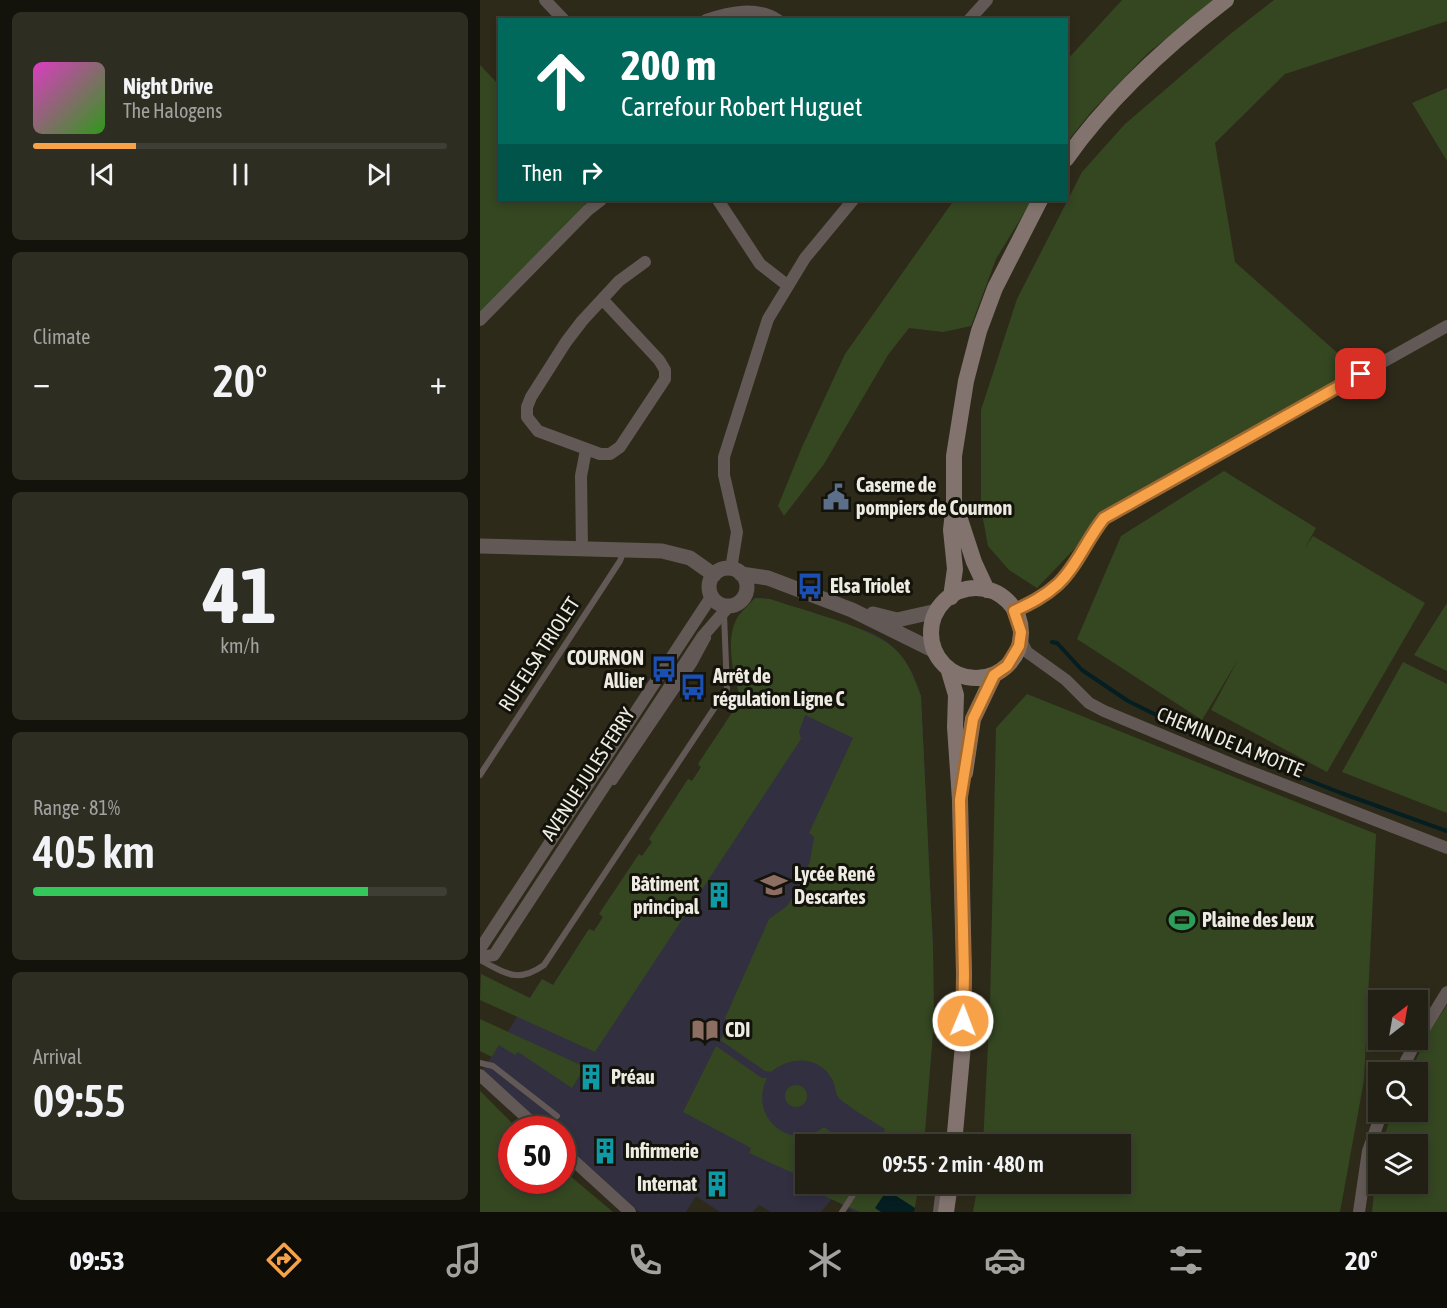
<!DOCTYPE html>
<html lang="en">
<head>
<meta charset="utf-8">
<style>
	:root { --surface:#222014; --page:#2e2d22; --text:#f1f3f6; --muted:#a2a3a0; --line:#3f3e34; --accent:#f7a149 }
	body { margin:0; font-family:"Asap Condensed",sans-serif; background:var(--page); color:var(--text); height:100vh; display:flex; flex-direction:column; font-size:22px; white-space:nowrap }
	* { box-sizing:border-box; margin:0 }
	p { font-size:20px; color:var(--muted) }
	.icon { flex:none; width:33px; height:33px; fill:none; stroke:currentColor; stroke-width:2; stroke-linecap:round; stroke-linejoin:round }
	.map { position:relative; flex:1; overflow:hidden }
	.details { display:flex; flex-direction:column; gap:12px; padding:12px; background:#13120b; width:480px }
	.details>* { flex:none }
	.guide { position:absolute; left:18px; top:18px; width:570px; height:183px; border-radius:0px; box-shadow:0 3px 9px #0003,0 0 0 2px var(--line); background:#00695c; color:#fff; overflow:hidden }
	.needle { width:39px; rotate:31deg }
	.buttons { position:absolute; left:888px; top:990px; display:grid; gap:12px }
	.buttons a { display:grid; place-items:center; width:60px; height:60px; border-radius:0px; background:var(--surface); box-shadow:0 3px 9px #0003,0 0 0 2px var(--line); font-size:30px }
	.speed { position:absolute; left:18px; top:1116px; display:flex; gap:12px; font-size:30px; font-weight:700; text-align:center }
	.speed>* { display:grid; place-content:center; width:78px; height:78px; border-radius:50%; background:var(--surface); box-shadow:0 3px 9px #0003,0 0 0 2px var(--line); line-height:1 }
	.speed .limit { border:9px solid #d22; background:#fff; color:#111 }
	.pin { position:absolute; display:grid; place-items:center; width:51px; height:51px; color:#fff; margin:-26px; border-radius:12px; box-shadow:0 3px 9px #0006 }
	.me { position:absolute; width:66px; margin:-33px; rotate:1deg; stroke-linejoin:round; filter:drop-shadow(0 0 4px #0008) }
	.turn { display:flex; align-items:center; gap:21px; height:126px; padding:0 24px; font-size:27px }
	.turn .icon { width:78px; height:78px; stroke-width:2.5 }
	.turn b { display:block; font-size:42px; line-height:51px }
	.then { display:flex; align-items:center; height:57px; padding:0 24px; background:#0003; gap:12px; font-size:22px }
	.big { font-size:45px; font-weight:600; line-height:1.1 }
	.details .widget { flex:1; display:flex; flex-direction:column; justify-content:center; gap:9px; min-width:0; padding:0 21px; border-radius:9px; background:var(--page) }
	.details .dial { align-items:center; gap:0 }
	.dial b { font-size:78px; line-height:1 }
	.song { display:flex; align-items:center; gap:18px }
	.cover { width:72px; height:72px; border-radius:9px; background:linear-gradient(135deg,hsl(310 70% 55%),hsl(110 70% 35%)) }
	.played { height:6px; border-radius:3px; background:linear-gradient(90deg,var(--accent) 25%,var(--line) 25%) }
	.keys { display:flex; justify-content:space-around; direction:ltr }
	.heat { display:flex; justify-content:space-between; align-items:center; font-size:33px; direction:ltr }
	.charge { height:9px; border-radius:4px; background:linear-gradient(90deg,#34c759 81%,var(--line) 0) }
	.trip { position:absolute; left:315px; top:1134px; width:336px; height:60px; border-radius:0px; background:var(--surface); box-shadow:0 3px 9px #0003,0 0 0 2px var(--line); font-weight:600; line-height:60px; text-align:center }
	.tabs { display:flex; height:96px; justify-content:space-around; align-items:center; background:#0e0d08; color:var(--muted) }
	.tabs .icon { width:42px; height:42px }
	.tabs .active { color:var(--accent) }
	.tabs b { font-size:27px; color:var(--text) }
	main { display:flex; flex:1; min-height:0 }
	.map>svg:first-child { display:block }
	.education { fill:#312f40 }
	.green { fill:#344721 }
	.water { fill:#051e21 }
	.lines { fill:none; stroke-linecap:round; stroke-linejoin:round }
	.stream { stroke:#051e21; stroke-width:4 }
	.service { stroke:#625956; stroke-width:6 }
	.minor { stroke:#625956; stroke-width:12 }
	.tertiary { stroke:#625956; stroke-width:15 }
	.secondary { stroke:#82736e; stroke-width:16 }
	.route-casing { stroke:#a1692f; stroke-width:15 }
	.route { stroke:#f7a149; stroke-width:10 }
	.labels { text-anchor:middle; stroke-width:6; stroke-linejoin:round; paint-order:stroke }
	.poi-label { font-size:20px; font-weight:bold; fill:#eeece2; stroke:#14130b; text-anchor:start }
	.street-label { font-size:20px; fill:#eeece2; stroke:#14130b }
</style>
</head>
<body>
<main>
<section class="details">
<div class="widget">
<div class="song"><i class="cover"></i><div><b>Night Drive</b><p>The Halogens</p></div></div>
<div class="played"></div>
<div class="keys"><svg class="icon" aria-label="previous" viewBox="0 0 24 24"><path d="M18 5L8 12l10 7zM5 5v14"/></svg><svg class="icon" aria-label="pause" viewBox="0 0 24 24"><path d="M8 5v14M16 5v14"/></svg><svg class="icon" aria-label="next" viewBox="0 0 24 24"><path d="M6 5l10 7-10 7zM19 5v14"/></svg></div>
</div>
<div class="widget"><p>Climate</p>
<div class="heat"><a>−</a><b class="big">20°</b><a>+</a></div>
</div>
<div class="widget dial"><b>41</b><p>km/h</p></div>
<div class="widget"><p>Range · 81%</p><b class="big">405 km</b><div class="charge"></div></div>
<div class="widget"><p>Arrival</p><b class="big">09:55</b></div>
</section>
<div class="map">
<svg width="967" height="1212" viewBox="0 0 967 1212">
	<rect width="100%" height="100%" fill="#2e2a1a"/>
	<path class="education" d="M275,598l15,1 100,33 16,9 13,12 13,19 9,24 12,251 1,73 -10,124h-118v40h113l-5,28h-60l-22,-13 -11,13h-50l-12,-7 -6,7h-33l-24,-16 -10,16h-47l-76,-69 -1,-13 -15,-1 -65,-58 60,-92 11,6 36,-56 5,2 9,-14 -4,-3 40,-60 3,2 10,-14 -3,-3 39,-60 4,2 9,-14 -3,-3 43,-65 -6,-17 -3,-21v-27l6,-17z"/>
	<path class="green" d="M642,0h93l-67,53 -56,58 -25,31 -1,-81z
		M794,0h173v21l-162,53 -70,69 20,119 126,112 -257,144 -67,70 -28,-18 -21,-24 -7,-38v-98l36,-111 65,-127 43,-48 104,-89z
		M0,65l19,20 1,115h89l-109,113z
		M967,88v73l-35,-58z
		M474,200h78l-36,59 -25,67 -28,6 -34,-4 -21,27 -64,109 -40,52 -6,-10 24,-59 43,-93z
		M744,471l92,57 -11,20 8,-12 112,67 -98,169 -116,-62 28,-52 -37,62 -125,-81 44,-103z
		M275,598l15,1c34,12 104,28 127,52 12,12 18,29 24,45l12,251 1,73 -10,124h-48l9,-15c-8,-5 -43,-26 -47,-32 -3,-5 -3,-13 -6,-18 -13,-24 -43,-23 -61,-7l-6,-1 -45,-31 11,-17 -6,-5 44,-99 18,-13 14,-22 9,-23 4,-24 -5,-4 44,-95 -48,-23 -6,17 2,7 -206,313 -115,-52 1,-26 49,24 12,-19 11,6 36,-56 5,2 9,-14 -4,-3 40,-60 3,2 10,-14 -3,-3 39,-60 4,2 9,-14 -3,-3 43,-65c-8,-23 -17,-63 -2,-84 5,-6 11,-12 16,-17z
		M967,603v68l-33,-16z
		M923,662l44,22v129l-105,-41z
		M547,694l349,140 -12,246 -24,132h-367l5,-28h142v-40h-137l7,-138 6,-278z
		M967,1005v207h-75l6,-55v27h40v-40h-36l10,-32h26v-40h-8l21,-43z
		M0,1019l105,48 -13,21 -54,-36 -3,3 -16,-10 -7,12 -12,-6z
		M236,1046l46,32h5c-19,38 22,75 57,49l22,17h-40v40h113l-5,28h-54l-56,-25v-9l-55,-25 2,-5 -68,-36z
		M305 1096a11 11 0 1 1 22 0a11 11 0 1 1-22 0Z
		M0,1091l38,38 -6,1v50h50l1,-10 50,42h-133z"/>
	<path class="water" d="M407,1190l28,18 -1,4h-33l-6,-4z"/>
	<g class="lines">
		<path class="stream" d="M572,642l5,1 25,27 46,31 83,41 130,51 106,38"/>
		<path class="service" d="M0,775l140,-214 4,-11
			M134,782l80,-118 14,-26
			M0,960c26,13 37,24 64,5l183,-276 -3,-75
			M0,1063l13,3 64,50
			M406,1144l3,-5
			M362,1212l18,-28
			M456,1212l2,-17 7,-9"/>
		<path class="minor" d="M65,0l19,20
			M226,20c24,-8 50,-14 72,0
			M489,20l18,-20
			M238,200l42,64 27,21
			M123,300l56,60 6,10v9l-45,68 -10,7h-10l-62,-23 -11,-14v-10l4,-10 35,-55 16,-21 37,-40 26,-19
			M0,320l108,-110 13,-10
			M102,549l-1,-73 5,-26
			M251,569l6,-37 -13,-57v-18l44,-138 37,-61 48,-58
			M534,611c17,-8 31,-15 44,-27 19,-19 29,-46 46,-66l343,-192
			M540,639l7,13 39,28 23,23 15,8 137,57 206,80
			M0,949l231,-352
			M0,957l14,-2 208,-318 27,-31
			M938,1039l29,-47
			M920,1072l17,-32
			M0,1075l60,55
			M82,1150l68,62
			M879,1212l9,-61 14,-39"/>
		<path class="tertiary" d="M0,546l182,5 28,7 24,17
			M229 587a19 19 0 1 1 38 0a19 19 0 1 1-38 0Z
			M261,574l27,4 84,32 83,41
			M393,614l24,6 40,-9"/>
		<path class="secondary" d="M586,159c44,-62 100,-113 160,-159
			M476,507l18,55 13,28
			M451 633a45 45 0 1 1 90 0a45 45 0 1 1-90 0Z
			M471,597l4,-28 -4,-39 3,-28v-46l12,-75 13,-50 16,-43 45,-88
			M468,668l8,27 -1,32 5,73 4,174 -1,71 -9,99
			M485,773l8,-54 21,-44
			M466,1212l4,-28"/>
	</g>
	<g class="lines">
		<g class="route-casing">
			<path id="route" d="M483,1021l1,-47 -4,-174 13,-81 21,-44 13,-9 12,-20 2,-14 -7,-21c17,-8 31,-15 44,-27 19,-18 29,-45 46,-66l257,-144"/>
		</g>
		<use href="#route" class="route"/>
	</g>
	<defs>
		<g id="civic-bare" transform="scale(2.07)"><path d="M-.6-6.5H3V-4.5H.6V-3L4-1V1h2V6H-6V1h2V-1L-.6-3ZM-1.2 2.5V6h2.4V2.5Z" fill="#5c6f8a" stroke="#14130b" stroke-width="2.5" paint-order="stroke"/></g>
		<g id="bus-bare" transform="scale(2.07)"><path d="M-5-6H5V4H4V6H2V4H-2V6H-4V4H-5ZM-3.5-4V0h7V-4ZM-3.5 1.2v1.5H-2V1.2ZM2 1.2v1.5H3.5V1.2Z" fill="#1a4fb4" stroke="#14130b" stroke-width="2.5" paint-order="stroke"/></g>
		<g id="school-bare" transform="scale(2.07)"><path d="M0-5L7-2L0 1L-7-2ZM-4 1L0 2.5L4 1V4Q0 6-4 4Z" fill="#8d6e63" stroke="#14130b" stroke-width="2.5" paint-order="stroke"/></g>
		<g id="building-bare" transform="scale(2.07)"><path d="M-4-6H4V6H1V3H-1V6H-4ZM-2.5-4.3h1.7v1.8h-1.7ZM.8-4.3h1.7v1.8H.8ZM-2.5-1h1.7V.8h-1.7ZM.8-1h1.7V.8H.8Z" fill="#0f9aa8" stroke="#14130b" stroke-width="2.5" paint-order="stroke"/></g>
		<g id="stadium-bare" transform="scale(2.07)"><path d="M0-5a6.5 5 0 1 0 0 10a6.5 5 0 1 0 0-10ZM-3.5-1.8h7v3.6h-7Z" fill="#2e9e5b" stroke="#14130b" stroke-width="2.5" paint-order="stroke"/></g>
		<g id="library-bare" transform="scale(2.07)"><path d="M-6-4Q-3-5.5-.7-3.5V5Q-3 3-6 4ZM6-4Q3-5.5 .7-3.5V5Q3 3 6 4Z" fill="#8d6e63" stroke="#14130b" stroke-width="2.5" paint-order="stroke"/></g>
	</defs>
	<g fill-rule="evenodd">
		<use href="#civic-bare" x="356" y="497"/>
		<use href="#bus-bare" x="330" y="586"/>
		<use href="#bus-bare" x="184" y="669"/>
		<use href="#bus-bare" x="213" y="687"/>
		<use href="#school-bare" x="294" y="885"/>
		<use href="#building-bare" x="239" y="895"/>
		<use href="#stadium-bare" x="702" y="920"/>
		<use href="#library-bare" x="225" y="1030"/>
		<use href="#building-bare" x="111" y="1077"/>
		<use href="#building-bare" x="125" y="1151"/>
		<use href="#building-bare" x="237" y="1184"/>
	</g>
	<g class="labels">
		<g class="poi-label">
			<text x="376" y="492">Caserne de<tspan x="376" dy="23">pompiers de Cournon</tspan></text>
			<text x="350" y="593">Elsa Triolet</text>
			<text x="164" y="665" text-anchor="end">COURNON<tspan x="164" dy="23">Allier</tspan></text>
			<text x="233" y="683">Arrêt de<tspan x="233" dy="23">régulation Ligne C</tspan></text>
			<text x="314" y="881">Lycée René<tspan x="314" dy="23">Descartes</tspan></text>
			<text x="219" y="891" text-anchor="end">Bâtiment<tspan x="219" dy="23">principal</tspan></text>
			<text x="722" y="927">Plaine des Jeux</text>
			<text x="245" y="1037">CDI</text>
			<text x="131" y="1084">Préau</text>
			<text x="145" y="1158">Infirmerie</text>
			<text x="217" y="1191" text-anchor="end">Internat</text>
		</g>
		<g class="street-label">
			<text transform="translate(59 654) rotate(-57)" y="7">RUE ELSA TRIOLET</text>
			<text transform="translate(750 742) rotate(22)" y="7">CHEMIN DE LA MOTTE</text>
			<text transform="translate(108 774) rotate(-57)" y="7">AVENUE JULES FERRY</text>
		</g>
	</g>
</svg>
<div class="buttons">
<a><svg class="needle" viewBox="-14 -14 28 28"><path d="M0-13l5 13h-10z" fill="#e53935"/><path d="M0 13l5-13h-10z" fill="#a2a3a0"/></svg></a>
<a><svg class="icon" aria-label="search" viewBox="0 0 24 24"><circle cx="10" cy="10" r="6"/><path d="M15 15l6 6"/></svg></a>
<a><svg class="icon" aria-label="layers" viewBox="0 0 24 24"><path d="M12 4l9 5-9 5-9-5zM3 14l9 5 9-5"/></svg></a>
</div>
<div class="speed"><div class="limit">50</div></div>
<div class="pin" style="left:881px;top:374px;background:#d93025"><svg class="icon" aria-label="arrive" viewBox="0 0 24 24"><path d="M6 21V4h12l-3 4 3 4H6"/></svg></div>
<svg class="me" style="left:483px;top:1021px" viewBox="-20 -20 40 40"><circle r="17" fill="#f7a149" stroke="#fff" stroke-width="3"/><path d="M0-11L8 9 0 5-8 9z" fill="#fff"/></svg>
<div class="trip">09:55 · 2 min · 480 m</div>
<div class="guide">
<div class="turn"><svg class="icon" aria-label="ahead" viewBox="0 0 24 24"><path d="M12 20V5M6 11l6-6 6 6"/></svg><div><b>200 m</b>Carrefour Robert Huguet</div></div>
<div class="then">Then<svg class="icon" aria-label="right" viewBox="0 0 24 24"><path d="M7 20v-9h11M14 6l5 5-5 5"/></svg></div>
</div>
</div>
</main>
<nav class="tabs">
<b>09:53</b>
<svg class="icon active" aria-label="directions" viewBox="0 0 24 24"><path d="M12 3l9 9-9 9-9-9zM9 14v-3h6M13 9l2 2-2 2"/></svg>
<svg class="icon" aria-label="music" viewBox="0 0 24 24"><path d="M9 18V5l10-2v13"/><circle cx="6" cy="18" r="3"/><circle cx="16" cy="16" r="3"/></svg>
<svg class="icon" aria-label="phone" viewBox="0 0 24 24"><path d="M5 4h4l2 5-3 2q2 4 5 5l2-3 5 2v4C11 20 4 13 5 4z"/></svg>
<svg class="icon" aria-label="climate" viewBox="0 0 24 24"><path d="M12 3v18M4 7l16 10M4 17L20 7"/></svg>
<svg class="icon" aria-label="car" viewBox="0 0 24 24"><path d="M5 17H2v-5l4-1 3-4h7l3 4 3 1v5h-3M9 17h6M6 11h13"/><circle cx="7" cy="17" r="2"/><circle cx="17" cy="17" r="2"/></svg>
<svg class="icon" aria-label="filters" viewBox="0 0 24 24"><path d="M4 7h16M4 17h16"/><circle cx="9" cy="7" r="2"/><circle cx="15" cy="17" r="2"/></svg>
<b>20°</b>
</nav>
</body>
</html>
